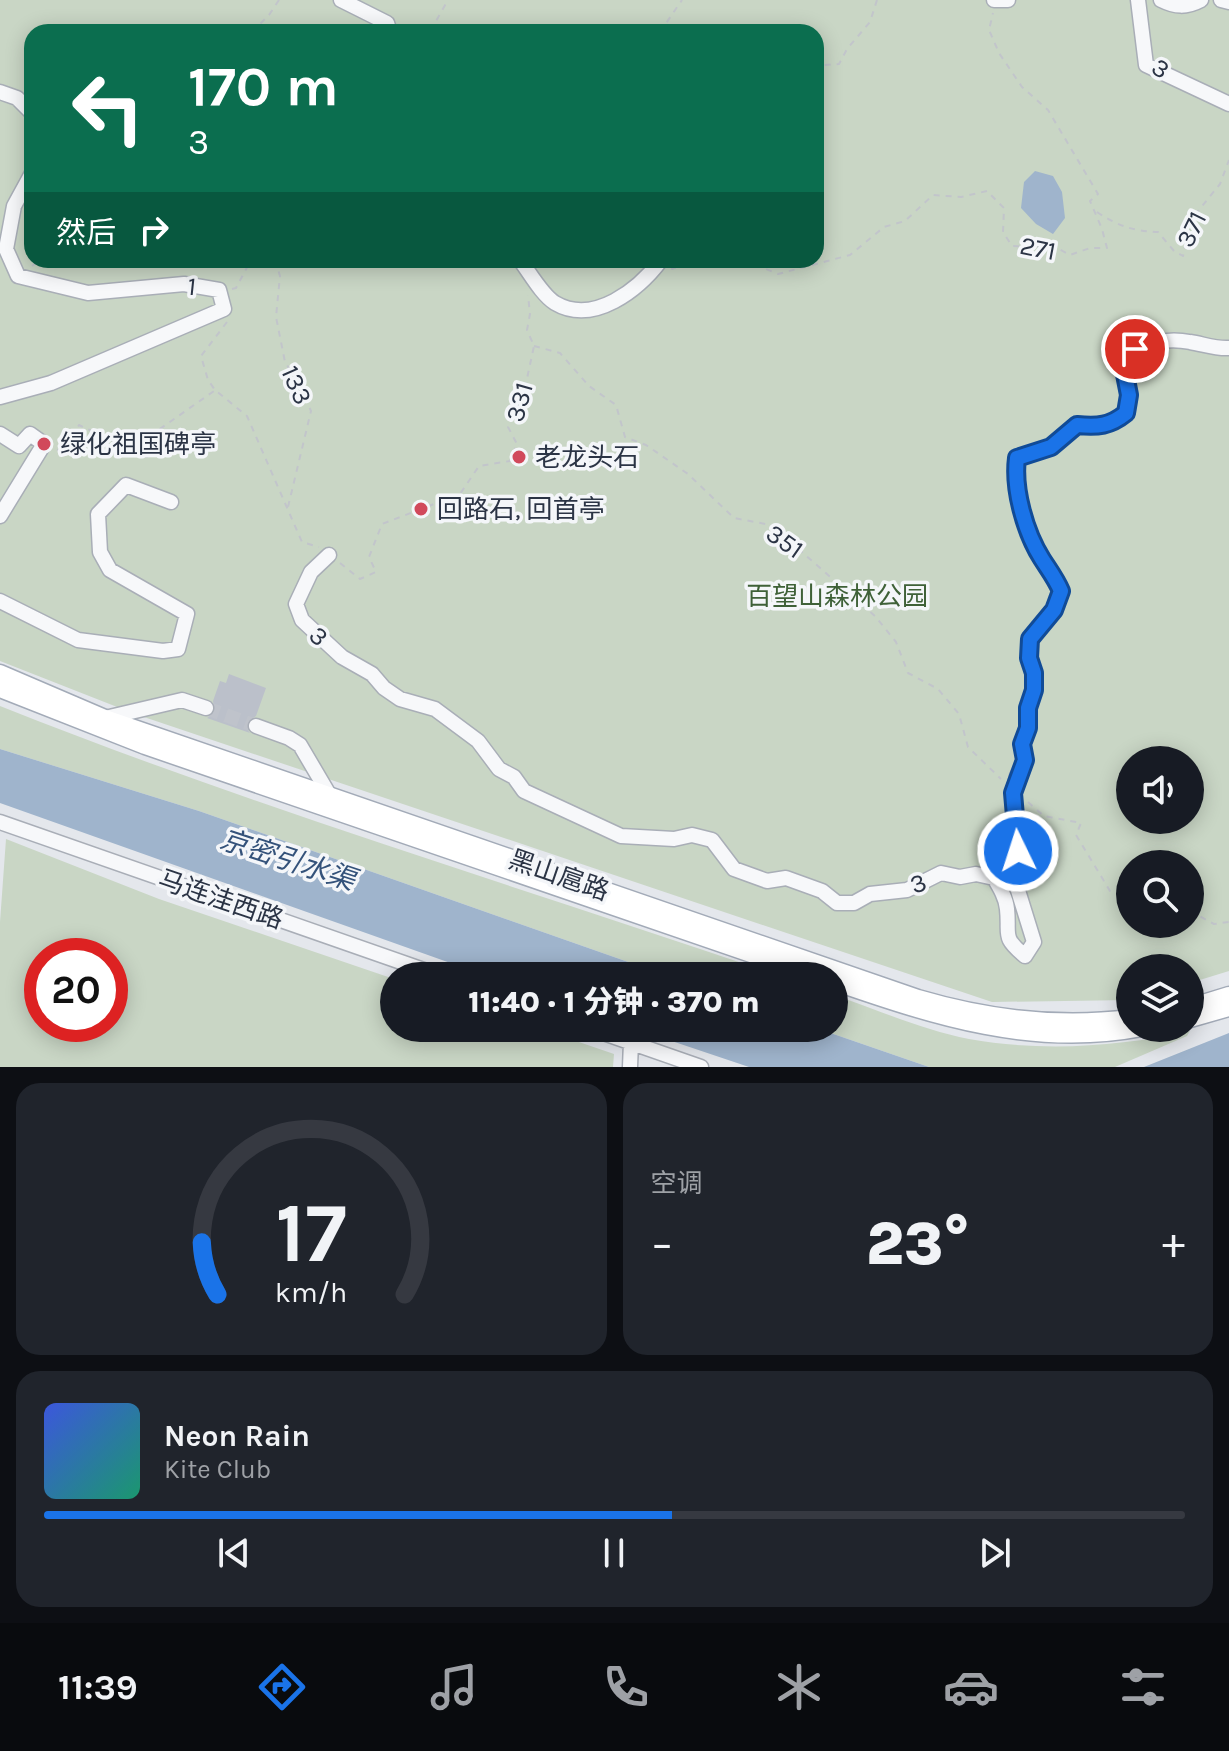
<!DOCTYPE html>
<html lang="zh">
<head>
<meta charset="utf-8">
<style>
	:root { --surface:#171b24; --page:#20242c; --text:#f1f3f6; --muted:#9ea1a6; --line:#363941; --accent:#1a73e8 }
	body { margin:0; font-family:Karla,"Noto Sans SC",sans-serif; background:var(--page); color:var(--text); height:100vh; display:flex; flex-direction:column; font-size:30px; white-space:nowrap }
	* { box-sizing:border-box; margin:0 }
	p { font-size:26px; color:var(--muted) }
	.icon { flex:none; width:44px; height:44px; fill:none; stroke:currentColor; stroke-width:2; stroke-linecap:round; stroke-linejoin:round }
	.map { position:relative; height:1067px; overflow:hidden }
	.sheet { display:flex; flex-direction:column; gap:16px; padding:16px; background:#0d0f14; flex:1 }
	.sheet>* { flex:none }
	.top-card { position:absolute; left:24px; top:24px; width:800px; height:244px; border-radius:24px; box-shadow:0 4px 20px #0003; background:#0b6e4f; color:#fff; overflow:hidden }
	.controls { position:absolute; left:1116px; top:746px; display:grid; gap:16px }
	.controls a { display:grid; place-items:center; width:88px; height:88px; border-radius:50%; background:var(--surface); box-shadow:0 4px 20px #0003; font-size:40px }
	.speed { position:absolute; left:24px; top:938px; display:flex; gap:16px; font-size:40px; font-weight:700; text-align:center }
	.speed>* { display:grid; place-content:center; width:104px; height:104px; border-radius:50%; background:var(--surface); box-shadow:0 4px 20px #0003; line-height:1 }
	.speed .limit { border:12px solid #d22; background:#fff; color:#111 }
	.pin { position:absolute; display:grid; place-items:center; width:68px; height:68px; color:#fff; margin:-34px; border:4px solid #fff; border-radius:50%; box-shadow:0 2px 8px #0007 }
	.me { position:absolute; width:88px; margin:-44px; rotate:356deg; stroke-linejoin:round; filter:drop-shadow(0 0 6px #0008) }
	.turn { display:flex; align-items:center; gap:28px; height:168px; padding:0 32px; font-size:36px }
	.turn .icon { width:104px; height:104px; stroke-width:2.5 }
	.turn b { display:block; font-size:56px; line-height:68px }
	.then { display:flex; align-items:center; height:76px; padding:0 32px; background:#0003; gap:16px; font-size:30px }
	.big { font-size:60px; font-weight:800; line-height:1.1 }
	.sheet .widget { flex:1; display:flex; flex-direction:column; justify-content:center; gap:12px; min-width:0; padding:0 28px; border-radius:24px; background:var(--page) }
	.sheet .dial { align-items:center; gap:0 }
	.dial svg { height:208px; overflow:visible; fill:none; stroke:var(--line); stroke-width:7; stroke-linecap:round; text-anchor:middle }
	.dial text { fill:var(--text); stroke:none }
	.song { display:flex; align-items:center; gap:24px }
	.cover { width:96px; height:96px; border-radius:12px; background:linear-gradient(135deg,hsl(230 70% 55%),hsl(160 70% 35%)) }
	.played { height:8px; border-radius:4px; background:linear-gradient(90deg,var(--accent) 55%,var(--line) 55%) }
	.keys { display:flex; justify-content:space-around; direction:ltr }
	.heat { display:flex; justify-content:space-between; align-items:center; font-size:44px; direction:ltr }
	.sheet .tiles { flex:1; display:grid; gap:16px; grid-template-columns:1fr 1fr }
	.widget:last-child { grid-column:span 2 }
	.trip { position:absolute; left:380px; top:962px; width:468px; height:80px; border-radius:40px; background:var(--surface); box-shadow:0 4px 20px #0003; font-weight:800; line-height:80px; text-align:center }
	.tabs { display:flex; height:128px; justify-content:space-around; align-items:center; background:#090b0e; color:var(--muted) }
	.tabs .icon { width:56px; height:56px }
	.tabs .active { color:var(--accent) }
	.tabs b { font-size:36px; color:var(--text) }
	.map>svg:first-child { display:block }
	.green { fill:#c9d6c5; fill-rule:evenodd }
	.water { fill:#9fb4cc }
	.building { fill:#bbc0ca }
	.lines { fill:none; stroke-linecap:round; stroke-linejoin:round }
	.minor-tunnel { stroke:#bfc3cb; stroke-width:14; stroke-dasharray:14 7; stroke-linecap:butt }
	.minor-casing { stroke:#a9aeb7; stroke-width:17 }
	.major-casing { stroke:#a3abb8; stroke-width:19 }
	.path { stroke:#c2c5cb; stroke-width:2; stroke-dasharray:6 6; stroke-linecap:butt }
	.minor { stroke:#f7f8fa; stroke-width:14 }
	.major { stroke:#fff; stroke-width:16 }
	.route-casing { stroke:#114b97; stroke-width:20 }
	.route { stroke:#1a73e8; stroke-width:14 }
	.poi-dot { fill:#d1495b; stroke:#f4f6f9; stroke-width:3 }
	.labels { text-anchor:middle; stroke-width:7; stroke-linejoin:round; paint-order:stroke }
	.street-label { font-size:26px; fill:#2b3445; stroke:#f4f6f9 }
	.poi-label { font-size:26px; fill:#2b3445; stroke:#f4f6f9; text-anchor:start }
	.park-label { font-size:26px; fill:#3f6138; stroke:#f4f6f9 }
	.water-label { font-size:28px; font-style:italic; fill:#34527a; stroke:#f4f6f9 }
</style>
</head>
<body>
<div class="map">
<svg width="1229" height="1067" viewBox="0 0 1229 1067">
	<rect width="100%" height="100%" fill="#e4e7ec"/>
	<path class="green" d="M0,0h1229v971l-39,12v-15h-60v32l-138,2 -857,-288 -135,-53zM32,32h784v228h-784zM1130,760h60v60h-60zM1130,864h60v60h-60z
		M0,706c256,102 520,181 780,270h-112l-469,-165 -199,-62z
		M6,839l153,60 235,80v49h144l76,26 -1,13h-613v-145zM110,956v68h-68v-68z
		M834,995c44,15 89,35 135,44 73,13 149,8 221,-8l-3,5 -72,31h-186l-113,-39h18z"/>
	<path class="water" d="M1035,171l18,5 9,16 3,26 -12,16 -17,-10 -15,-16 3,-26z
		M0,749l199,62 469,165h-181l-487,-173z
		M633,1028h183l113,39h-180z
		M1229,1033v34h-85z"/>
	<path class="building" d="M229,674l37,14 -10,28 -9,6 -1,6 4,5 -43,-15 8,-6 -2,-11 7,-20 6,2z"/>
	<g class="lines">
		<path class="minor-tunnel" d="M206,708l50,18"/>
		<g class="minor-casing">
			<path id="minor" d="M341,0l46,23 3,9
				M994,0h14
				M1138,0l8,65 83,39
				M1161,0c14,7 25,8 40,0
				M1221,0l8,2
				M0,92l17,6 15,15
				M520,260c10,13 22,35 35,43 39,23 84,-14 106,-43
				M0,397l51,-14 173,-74 -5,-19 -35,-6 -96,9 -70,-17 -12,-27 8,-43 18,-33
				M0,434l19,12 11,-12 14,10 -44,72
				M329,555l-18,17 -15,32 6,16 40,37 30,17 12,14 16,11 35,10 43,32 21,28 15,8 10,14 97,45 53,3 18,-4 20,5 22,29 33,12 19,-3 36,13 15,12h17l16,-9 37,-4 34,-17 19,4 16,-3 18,4c6,10 12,20 13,31 3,27 -6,27 18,47l9,-14 -22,-71 6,-20 -5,-58 4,-17 8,-16 -3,-16 6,-16v-20l6,-18v-17l-5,-15 1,-19 24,-29 7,-19c-5,-12 -12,-20 -19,-32 -17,-27 -28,-70 -25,-101l34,-11 26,-22c21,2 34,1 49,-12l3,-18 -7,-36c19,-15 43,-22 68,-17 13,2 26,7 39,6
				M0,601l78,39 85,11 15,-2 9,-35 -77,-44 -10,-18 -2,-38 28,-29 45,17
				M105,718l77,-18 24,8
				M256,726l33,12 11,7 30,51
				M0,822l441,154
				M589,1028l112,39
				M630,1067l1,-25"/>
		</g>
		<g class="major-casing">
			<path id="major" d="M0,673l105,45 813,280c68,20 140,29 212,20
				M0,689l145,57 670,230
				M834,982c101,35 200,67 308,46
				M1190,1007l39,-12
				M1190,1019l39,-11"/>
		</g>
		<path class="path" d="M252,32l17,-17 10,-15
			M435,32l1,-11 12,-21
			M660,32l22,-32
			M816,73l8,-8 15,-1 8,-15 23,-27 7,-22
			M1097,212c21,14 36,19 61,20l16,19 9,5 7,-35 30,-37 9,-24
			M275,260l5,16 -4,41 9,45 13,20 13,29 -23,96
			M744,260l34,14 72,-19 34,-28 21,-6 28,-26 28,2 26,-6 17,17 -1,24 9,14 45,2 13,7 20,-7h17l-5,-19 -12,-28 8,-7 -50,-84 -26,-23 -23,-34 -10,-23 4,-17
			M32,266l8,-6
			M672,267v2l23,-9
			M232,289l4,-1 15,-28
			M227,322l-26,34 7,24 7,10 32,26 55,126 17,5
			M534,346l26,7 29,33 27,19 9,32 21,8 42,29 46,44 37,7 104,91 21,26 12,31 30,16 21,25 9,33 33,32
			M57,450l6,2 16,-27 68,32 10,-26 57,-40
			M340,563l20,16 16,-7 -7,-15 13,-33 78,-30 19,-28 31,-5 7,-17 -9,-17 15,-30 11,-51 -7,-16 3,-16 -2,-19
			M1028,802l16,14 37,7 -5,12 34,56 20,7
			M1190,911l24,13 15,-2"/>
		<use href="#minor" class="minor"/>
		<use href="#major" class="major"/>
	</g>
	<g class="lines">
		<g class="route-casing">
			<path id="route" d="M1018,851l-5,-58 12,-33 -3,-16 6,-16v-20l6,-18v-17l-5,-15 1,-19 24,-29 7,-19c-5,-12 -12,-21 -19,-32 -17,-27 -29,-70 -25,-101l34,-11 26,-22c21,2 33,1 49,-12l3,-18 -7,-36 13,-10"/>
		</g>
		<use href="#route" class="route"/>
	</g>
	<g class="poi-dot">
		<circle cx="44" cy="444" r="8"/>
		<circle cx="519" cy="457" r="8"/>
		<circle cx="421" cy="509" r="8"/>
	</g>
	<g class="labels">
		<g class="street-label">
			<text transform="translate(1161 68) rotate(34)" y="9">3</text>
			<text transform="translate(1191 229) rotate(-64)" y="9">371</text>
			<text transform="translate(1038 248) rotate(11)" y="9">271</text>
			<text transform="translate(192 286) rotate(6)" y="9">1</text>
			<text transform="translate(297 385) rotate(66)" y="9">133</text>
			<text transform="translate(519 402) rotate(-74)" y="9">331</text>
			<text transform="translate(785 541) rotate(35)" y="9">351</text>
			<text transform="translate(319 636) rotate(43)" y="9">3</text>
			<text transform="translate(559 875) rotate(19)" y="9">黑山扈路</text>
			<text transform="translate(918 883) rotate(-22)" y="9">3</text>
			<text transform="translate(221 899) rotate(19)" y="9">马连洼西路</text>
		</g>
		<g class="poi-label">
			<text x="60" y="453">绿化祖国碑亭</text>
			<text x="535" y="466">老龙头石</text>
			<text x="437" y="518">回路石, 回首亭</text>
		</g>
		<g class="park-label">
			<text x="837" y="605">百望山森林公园</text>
		</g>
		<g class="water-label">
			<text transform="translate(288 859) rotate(18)" y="10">京密引水渠</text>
		</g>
	</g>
</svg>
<div class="controls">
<a><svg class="icon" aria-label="sound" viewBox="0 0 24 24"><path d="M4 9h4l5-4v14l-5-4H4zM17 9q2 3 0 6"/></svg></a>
<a><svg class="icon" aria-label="search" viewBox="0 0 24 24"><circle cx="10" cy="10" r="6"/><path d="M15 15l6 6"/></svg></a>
<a><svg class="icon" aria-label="layers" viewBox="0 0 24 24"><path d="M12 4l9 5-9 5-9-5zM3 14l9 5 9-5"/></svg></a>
</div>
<div class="speed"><div class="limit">20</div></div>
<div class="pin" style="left:1135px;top:349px;background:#d93025"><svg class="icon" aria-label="arrive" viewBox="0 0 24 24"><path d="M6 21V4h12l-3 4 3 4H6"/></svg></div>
<svg class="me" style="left:1018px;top:851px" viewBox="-20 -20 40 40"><circle r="17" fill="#1a73e8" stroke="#fff" stroke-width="3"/><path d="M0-11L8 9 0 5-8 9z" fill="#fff"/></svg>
<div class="trip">11:40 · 1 分钟 · 370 m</div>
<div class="top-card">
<div class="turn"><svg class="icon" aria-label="left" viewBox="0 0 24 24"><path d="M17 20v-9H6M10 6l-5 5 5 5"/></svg><div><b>170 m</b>3</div></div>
<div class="then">然后<svg class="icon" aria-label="right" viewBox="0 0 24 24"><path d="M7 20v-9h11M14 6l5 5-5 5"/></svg></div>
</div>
</div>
<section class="sheet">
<div class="tiles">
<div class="widget dial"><svg viewBox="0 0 100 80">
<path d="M14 69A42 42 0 1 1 86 69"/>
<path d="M14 69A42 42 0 0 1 8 49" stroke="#1a73e8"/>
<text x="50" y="56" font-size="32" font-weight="700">17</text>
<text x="50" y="72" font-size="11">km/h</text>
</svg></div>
<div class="widget"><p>空调</p>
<div class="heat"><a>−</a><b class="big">23°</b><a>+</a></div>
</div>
<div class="widget">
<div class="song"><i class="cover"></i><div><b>Neon Rain</b><p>Kite Club</p></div></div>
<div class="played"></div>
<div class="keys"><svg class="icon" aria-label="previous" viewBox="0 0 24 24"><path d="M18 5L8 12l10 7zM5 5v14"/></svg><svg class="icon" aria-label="pause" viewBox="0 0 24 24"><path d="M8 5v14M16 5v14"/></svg><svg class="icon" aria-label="next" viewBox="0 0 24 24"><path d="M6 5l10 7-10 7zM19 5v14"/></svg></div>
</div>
</div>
</section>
<nav class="tabs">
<b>11:39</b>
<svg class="icon active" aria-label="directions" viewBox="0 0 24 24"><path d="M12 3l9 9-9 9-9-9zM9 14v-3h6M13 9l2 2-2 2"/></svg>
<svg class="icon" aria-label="music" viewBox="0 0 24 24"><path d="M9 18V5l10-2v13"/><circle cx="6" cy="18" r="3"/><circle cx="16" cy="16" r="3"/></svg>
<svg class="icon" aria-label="phone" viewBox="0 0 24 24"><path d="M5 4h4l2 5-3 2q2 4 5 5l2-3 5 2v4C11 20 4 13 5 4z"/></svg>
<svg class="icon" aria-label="climate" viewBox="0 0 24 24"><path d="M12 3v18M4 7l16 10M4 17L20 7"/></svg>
<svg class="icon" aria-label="car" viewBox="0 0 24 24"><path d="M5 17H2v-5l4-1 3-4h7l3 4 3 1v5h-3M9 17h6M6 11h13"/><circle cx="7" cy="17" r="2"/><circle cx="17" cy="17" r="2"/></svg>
<svg class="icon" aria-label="filters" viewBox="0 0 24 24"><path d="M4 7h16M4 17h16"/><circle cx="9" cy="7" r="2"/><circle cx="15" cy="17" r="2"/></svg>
</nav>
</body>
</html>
